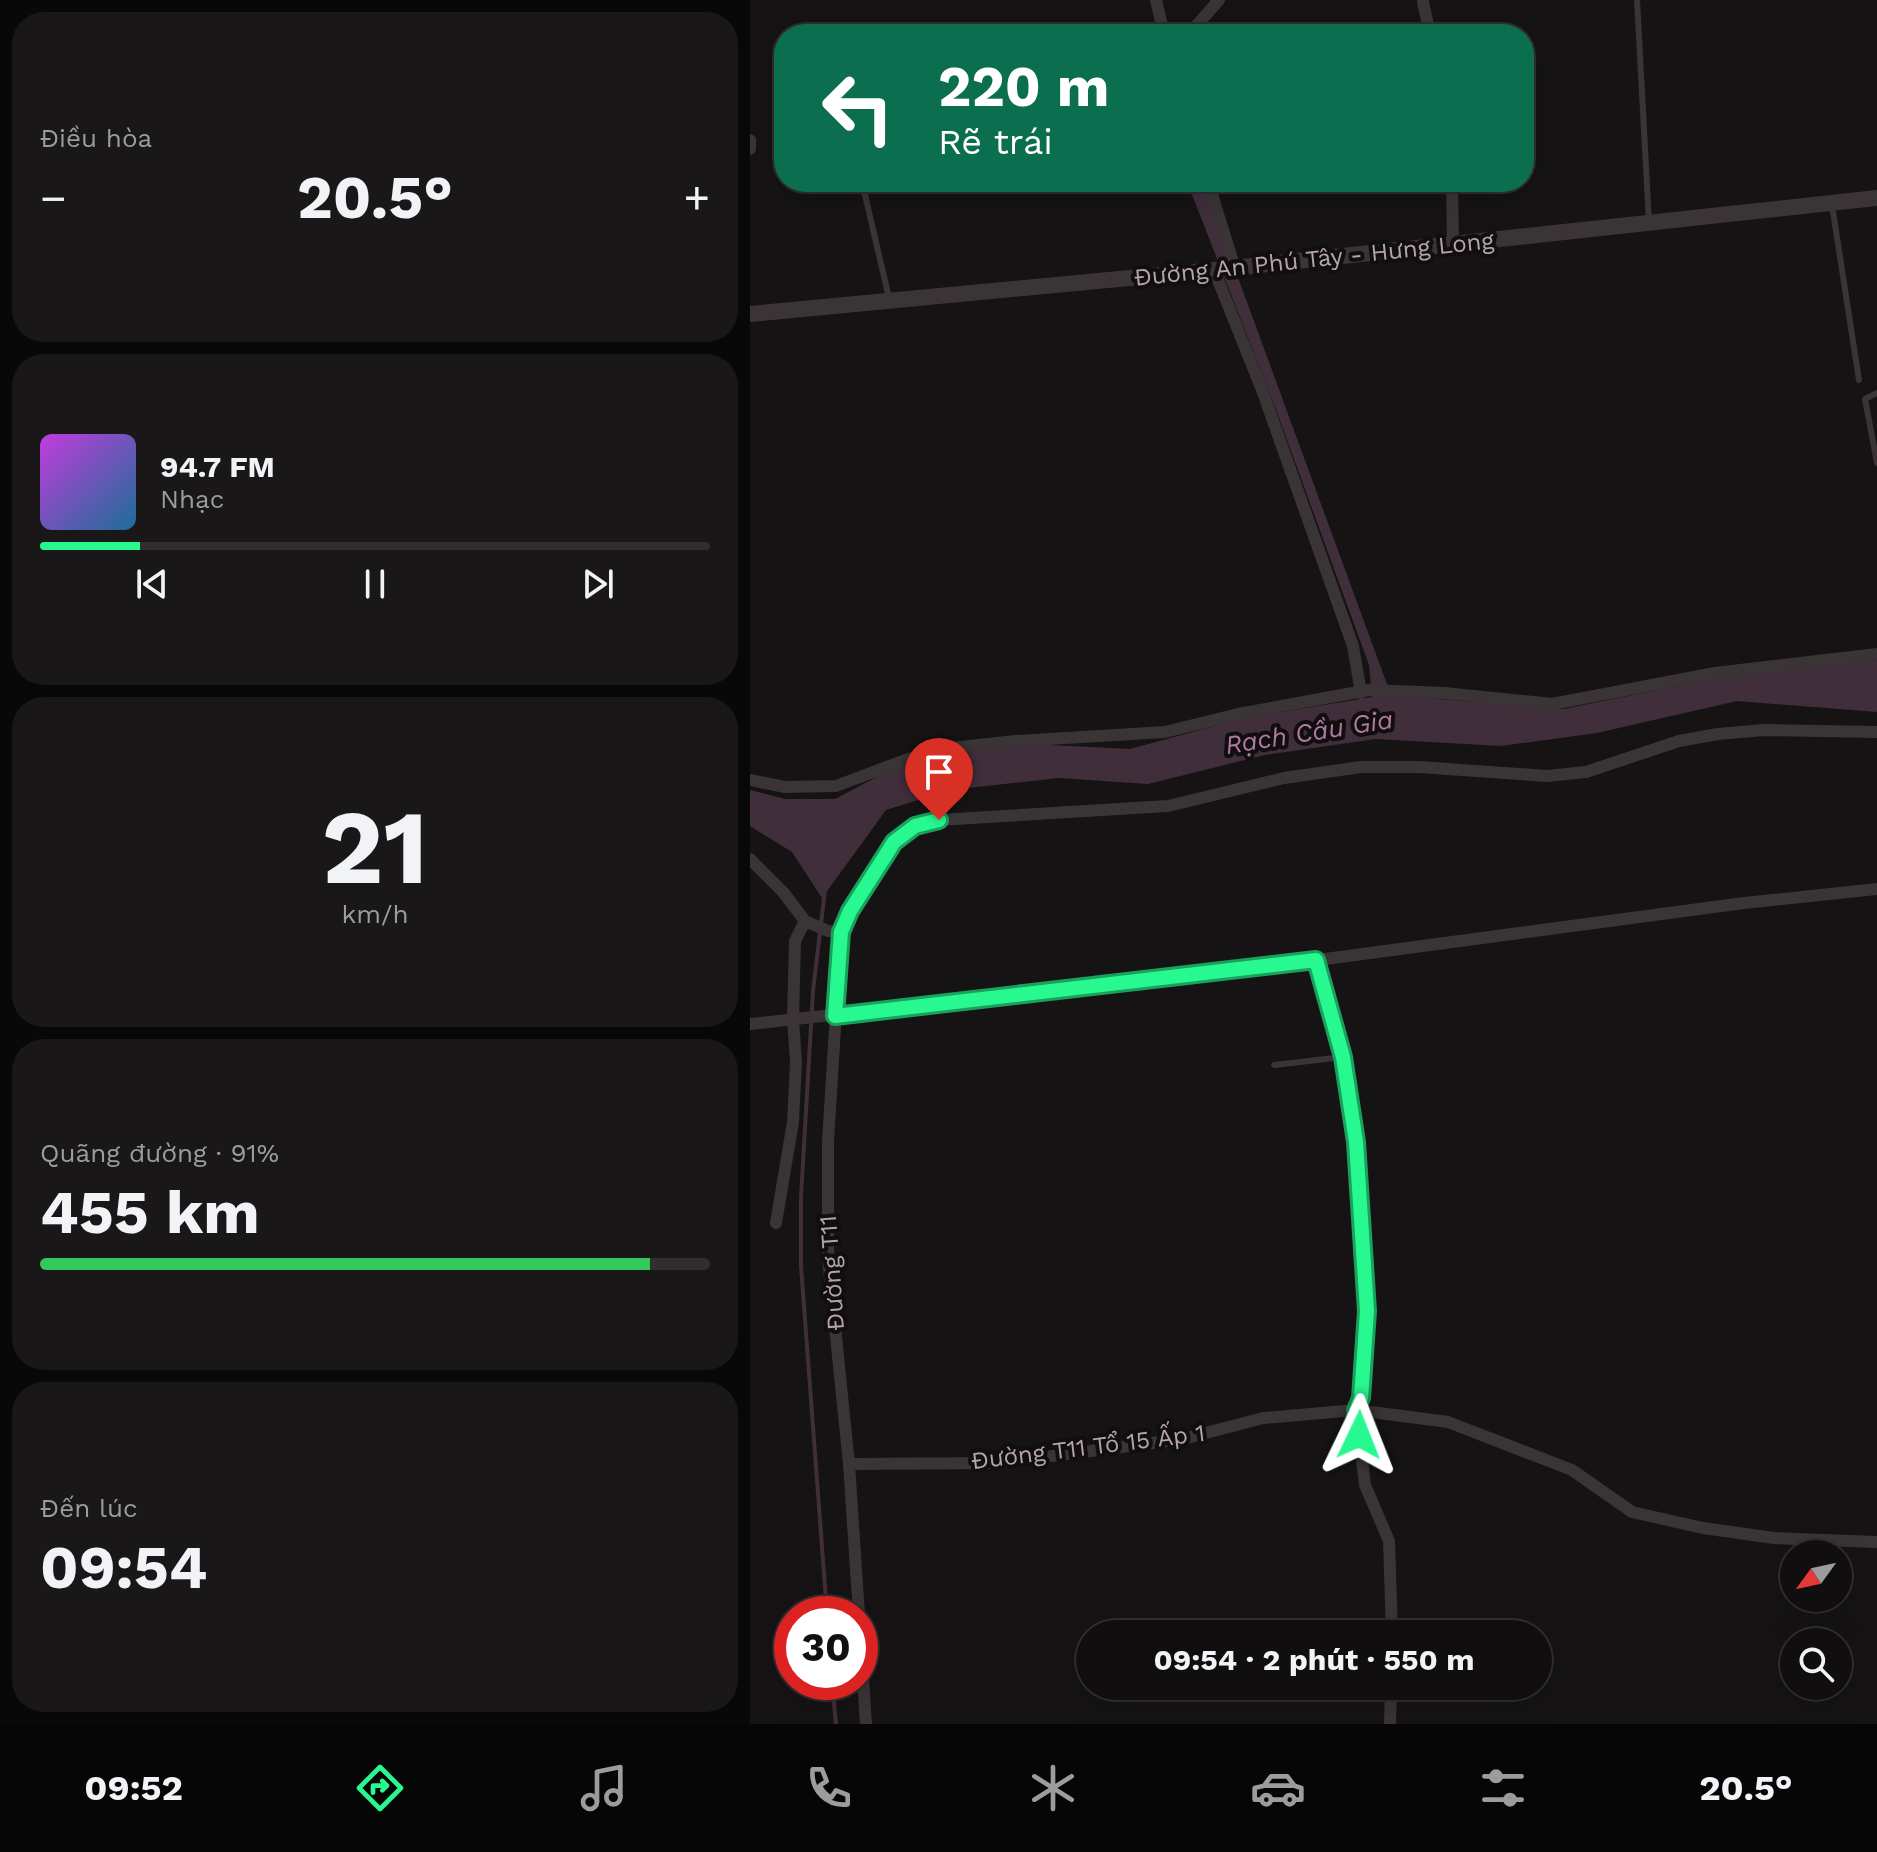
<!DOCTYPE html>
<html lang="vi">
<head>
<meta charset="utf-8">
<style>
	:root { --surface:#100e0e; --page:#191717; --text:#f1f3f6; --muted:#9c9c9e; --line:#302e2e; --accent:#27f88f }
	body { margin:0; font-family:"Work Sans",sans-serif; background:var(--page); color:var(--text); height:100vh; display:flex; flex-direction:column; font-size:30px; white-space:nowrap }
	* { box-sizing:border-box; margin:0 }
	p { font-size:26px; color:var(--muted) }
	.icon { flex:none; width:44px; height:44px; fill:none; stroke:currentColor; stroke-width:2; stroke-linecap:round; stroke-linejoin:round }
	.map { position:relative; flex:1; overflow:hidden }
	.panel { display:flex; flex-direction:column; gap:12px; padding:12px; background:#090808; width:750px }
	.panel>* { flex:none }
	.banner { position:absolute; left:24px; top:24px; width:760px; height:168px; border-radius:32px; box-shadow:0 8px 32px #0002,0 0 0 2px var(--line); background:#0b6e4f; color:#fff; overflow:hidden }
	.needle { width:52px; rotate:237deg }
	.tools { position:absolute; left:1030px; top:1540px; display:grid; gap:16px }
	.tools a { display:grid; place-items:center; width:72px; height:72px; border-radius:50%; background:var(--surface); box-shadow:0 8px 32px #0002,0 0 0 2px var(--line); font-size:40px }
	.speed { position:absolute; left:24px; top:1596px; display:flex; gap:16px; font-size:40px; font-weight:700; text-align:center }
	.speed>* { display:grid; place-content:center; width:104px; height:104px; border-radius:50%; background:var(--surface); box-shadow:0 8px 32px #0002,0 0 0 2px var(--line); line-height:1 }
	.speed .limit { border:12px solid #d22; background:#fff; color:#111 }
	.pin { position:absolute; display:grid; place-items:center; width:68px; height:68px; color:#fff; margin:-82px -34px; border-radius:50% 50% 50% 0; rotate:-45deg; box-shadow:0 0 8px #0007 }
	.pin .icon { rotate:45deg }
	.me { position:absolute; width:88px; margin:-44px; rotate:2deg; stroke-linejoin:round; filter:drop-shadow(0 0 6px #0008) }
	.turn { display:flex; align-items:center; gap:28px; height:168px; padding:0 32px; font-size:36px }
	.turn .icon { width:104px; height:104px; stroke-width:2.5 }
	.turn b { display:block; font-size:56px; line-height:68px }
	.big { font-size:60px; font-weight:700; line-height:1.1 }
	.panel .tile { flex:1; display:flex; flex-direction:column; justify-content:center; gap:12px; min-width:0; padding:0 28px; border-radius:32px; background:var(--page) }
	.panel .dial { align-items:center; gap:0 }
	.dial b { font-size:104px; line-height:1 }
	.song { display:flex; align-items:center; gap:24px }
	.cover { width:96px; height:96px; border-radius:12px; background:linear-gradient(135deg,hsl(290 70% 55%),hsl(200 70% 35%)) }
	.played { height:8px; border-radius:4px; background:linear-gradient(90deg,var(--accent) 15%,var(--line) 15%) }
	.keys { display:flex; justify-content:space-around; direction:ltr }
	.heat { display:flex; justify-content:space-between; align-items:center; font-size:44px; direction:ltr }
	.charge { height:12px; border-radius:6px; background:linear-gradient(90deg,#34c759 91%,var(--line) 0) }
	.trip { position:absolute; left:326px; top:1620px; width:476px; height:80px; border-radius:40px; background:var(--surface); box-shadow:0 8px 32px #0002,0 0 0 2px var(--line); font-weight:700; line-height:80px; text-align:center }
	.dock { display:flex; height:128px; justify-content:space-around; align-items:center; background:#060606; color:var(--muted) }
	.dock .icon { width:56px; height:56px }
	.dock .active { color:var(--accent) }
	.dock b { font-size:36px; color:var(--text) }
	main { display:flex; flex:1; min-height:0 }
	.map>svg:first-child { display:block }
	.water { fill:#402e3b }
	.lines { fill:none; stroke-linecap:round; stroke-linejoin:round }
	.stream { stroke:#402e3b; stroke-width:4 }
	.service { stroke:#3a3436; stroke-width:6 }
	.minor { stroke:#3a3436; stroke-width:12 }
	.tertiary { stroke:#3a3436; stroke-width:16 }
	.route-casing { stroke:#19a15d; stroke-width:20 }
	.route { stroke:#27f88f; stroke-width:14 }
	.labels { text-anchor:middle; stroke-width:8; stroke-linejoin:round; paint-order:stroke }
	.street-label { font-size:24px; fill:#b6a4ac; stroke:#100e0e }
	.water-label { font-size:26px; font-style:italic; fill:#b279a1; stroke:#100e0e }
</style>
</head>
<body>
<main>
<section class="panel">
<div class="tile"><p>Điều hòa</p>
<div class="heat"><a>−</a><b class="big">20.5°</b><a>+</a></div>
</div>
<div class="tile">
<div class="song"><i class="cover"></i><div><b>94.7 FM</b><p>Nhạc</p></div></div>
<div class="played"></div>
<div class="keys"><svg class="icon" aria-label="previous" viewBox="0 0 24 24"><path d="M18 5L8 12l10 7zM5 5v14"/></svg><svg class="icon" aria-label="pause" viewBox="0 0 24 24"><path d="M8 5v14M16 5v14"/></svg><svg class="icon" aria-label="next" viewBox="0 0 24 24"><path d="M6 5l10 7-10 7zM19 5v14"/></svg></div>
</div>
<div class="tile dial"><b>21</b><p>km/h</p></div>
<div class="tile"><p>Quãng đường · 91%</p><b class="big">455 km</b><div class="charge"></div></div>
<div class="tile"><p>Đến lúc</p><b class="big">09:54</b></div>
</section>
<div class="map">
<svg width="1127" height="1724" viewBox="0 0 1127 1724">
	<rect width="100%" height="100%" fill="#151313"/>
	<path class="water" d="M437,182h16l188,513 172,14 175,-35 139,-14v52l-140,-11 -140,32 -96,13 -125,-7 -111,16 -117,29 -89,-6 -109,12 -64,20 -64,88 -30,-46 -42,-26v-36l35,9h50l64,-34 51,-11 80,-10 100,5 110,-30 132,-22 -3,-32 -94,-258z"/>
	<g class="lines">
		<path class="stream" d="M75,890l-12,101 -12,206v69l26,348
			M82,1682l4,42"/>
		<path class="service" d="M887,0l12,222
			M112,182l27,116
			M1082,205l27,175
			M1127,393l-12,6 12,64
			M524,1065l69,-8"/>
		<path class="minor" d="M406,0l8,34
			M673,2l7,32
			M439,34l30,-34
			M0,140v9
			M458,182l27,86
			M702,182l1,62
			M464,270l48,120 91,256 8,47
			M0,780l35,7 51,-1 72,-27 43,-11 64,-7 150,-9 73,-18 131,-24 76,3 107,11 163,-31 162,-19
			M0,859l33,33 22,29 23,10 13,1
			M566,960l27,97 13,85 11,169 -6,87 -5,12 9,75 24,56 3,93
			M0,1024l523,-58 471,-63 133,-14
			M26,1223l17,-101 3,-60 -3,-43 2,-78 10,-20
			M99,1464l150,-1 184,-24 80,-21 93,-8 92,12 124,48 60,42 71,16 71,10 103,4
			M109,1614l-10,-150 -21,-206v-117l13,-209 9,-21 44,-69 21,-16 24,-6 229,-14 116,-28 77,-11h58l128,9 39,-4 93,-31 39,-7 46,-4 113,2
			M110,1633l6,91
			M640,1724l1,-38"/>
		<path class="tertiary" d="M0,314l464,-44 663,-72"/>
	</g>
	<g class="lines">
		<g class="route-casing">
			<path id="route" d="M189,820l-24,6 -21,16 -44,69 -9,21 -6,84 481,-56 27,97 13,85 11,169 -6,87 -5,12 3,25"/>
		</g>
		<use href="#route" class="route"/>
	</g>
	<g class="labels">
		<g class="street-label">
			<text transform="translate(564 259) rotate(-6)" y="8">Đường An Phú Tây - Hưng Long</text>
			<text transform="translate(82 1273) rotate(-94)" y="8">Đường T11</text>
			<text transform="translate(338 1447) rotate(-7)" y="8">Đường T11 Tổ 15 Ấp 1</text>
		</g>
		<g class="water-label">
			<text transform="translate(559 732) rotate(-9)" y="9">Rạch Cầu Gia</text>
		</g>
	</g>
</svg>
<div class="tools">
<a><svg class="needle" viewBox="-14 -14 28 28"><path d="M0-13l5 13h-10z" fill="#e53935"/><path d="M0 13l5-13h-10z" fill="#9c9c9e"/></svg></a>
<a><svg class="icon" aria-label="search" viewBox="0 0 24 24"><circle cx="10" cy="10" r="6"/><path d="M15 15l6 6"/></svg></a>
</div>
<div class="speed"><div class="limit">30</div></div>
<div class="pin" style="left:189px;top:820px;background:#d93025"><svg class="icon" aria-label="arrive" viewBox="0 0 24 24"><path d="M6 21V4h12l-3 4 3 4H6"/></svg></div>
<svg class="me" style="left:609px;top:1435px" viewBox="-20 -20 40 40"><path d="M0-17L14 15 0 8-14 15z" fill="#27f88f" stroke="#fff" stroke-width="4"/></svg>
<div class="trip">09:54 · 2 phút · 550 m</div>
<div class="banner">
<div class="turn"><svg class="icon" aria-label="left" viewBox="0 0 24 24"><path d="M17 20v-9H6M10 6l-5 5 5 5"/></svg><div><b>220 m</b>Rẽ trái</div></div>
</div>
</div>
</main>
<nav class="dock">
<b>09:52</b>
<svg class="icon active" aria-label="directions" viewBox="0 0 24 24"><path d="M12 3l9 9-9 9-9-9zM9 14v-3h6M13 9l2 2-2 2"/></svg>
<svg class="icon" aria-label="music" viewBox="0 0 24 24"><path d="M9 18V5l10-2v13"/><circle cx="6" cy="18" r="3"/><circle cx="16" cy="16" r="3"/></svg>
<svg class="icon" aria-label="phone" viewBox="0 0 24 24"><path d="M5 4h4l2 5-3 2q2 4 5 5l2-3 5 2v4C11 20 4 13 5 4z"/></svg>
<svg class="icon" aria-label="climate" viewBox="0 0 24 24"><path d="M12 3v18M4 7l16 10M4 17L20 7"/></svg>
<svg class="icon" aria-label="car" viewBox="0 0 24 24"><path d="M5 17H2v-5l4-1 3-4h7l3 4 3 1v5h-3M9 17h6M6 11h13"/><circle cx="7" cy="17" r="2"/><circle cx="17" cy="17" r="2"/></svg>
<svg class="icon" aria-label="filters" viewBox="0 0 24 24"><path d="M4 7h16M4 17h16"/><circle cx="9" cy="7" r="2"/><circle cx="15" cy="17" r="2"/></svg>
<b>20.5°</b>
</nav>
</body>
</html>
